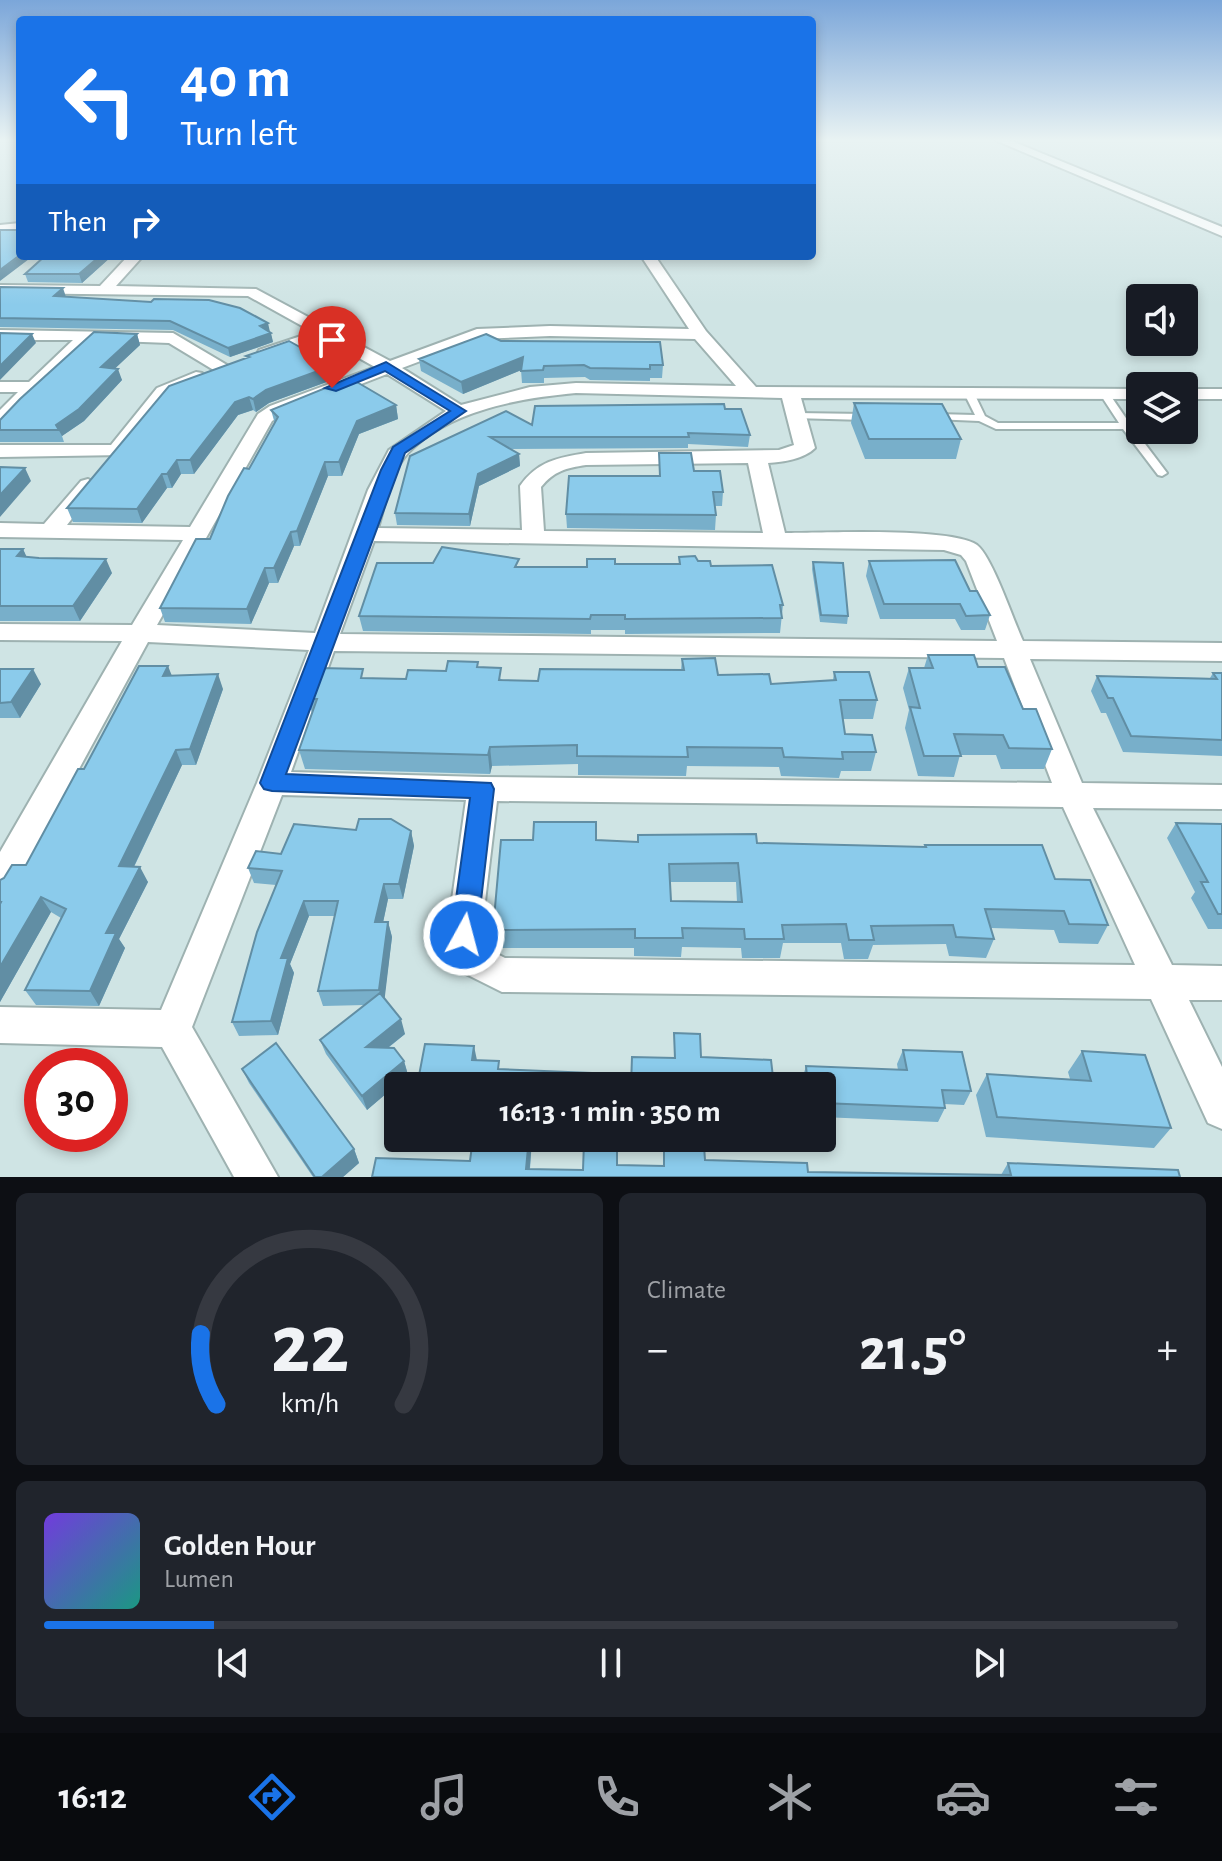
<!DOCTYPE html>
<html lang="en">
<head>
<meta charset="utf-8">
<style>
	:root { --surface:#171b24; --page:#20242c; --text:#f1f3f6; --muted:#9ea1a6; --line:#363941; --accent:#1a73e8 }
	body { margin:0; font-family:"Alegreya Sans",sans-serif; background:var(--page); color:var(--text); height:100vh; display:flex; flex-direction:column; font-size:30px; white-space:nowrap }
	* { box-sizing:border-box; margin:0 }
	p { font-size:26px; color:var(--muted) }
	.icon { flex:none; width:44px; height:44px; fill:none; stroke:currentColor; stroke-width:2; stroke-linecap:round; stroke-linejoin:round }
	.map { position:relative; height:1177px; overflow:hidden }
	.side { display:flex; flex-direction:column; gap:16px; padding:16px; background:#0d0f14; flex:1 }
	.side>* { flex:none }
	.banner { position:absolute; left:16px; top:16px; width:800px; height:244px; border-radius:8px; box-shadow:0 4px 12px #0003; background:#1a73e8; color:#fff; overflow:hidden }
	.controls { position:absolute; left:1126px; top:284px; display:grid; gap:16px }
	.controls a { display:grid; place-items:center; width:72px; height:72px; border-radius:8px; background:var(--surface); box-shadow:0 4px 12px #0003; font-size:40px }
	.speed { position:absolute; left:24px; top:1048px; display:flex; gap:16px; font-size:40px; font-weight:700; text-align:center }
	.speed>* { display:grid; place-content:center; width:104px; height:104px; border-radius:50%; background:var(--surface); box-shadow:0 4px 12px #0003; line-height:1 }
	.speed .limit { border:12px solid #d22; background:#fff; color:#111 }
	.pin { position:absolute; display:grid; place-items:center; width:68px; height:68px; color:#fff; margin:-82px -34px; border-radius:50% 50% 50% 0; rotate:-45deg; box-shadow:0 0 8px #0007 }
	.pin .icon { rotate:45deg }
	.me { position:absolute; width:88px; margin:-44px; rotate:7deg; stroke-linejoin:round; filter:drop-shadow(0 0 6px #0008) }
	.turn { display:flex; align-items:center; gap:28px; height:168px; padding:0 32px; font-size:36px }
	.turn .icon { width:104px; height:104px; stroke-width:2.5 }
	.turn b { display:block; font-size:56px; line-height:68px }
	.then { display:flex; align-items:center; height:76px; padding:0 32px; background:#0003; gap:16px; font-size:30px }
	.big { font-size:60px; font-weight:700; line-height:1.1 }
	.side .card { flex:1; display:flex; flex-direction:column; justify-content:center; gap:12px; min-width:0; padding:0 28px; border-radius:12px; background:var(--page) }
	.side .dial { align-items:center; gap:0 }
	.dial svg { height:208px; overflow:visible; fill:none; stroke:var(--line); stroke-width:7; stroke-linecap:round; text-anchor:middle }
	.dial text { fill:var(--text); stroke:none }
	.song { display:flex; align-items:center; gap:24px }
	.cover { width:96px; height:96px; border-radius:12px; background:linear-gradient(135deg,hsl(260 70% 55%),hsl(170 70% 35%)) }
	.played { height:8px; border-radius:4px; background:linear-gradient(90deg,var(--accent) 15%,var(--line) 15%) }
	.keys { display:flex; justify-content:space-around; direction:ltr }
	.heat { display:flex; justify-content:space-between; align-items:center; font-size:44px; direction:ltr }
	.side .tiles { flex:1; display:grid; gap:16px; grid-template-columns:1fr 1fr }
	.card:last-child { grid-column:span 2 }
	.trip { position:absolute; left:384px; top:1072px; width:452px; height:80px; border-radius:8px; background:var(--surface); box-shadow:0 4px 12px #0003; font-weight:700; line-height:80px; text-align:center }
	.tabs { display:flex; height:128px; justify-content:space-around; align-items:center; background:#090b0e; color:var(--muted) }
	.tabs .icon { width:56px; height:56px }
	.tabs .selected { color:var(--accent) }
	.tabs b { font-size:36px; color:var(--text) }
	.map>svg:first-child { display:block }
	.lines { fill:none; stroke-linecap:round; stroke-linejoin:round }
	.service-casing { stroke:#9eb2b1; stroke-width:4 }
	.minor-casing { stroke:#9eb2b1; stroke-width:4 }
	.service { fill:#fff; fill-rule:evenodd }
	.minor { fill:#fff; fill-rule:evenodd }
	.wall { fill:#78afca; fill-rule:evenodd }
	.shaded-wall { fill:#618ea4 }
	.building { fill:#8bcbeb; stroke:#618ea4; stroke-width:2; fill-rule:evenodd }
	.route { fill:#1a73e8; stroke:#114b97; stroke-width:2 }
</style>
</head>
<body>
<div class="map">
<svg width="1222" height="1177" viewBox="0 0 1222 1177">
	<rect width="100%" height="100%" fill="#cfe4e4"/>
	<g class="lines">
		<g class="service-casing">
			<path id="service" d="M969,390l5,3 11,23 13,7h121l-19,-29 5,-3 3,1 22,32 37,49 -5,3 -4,-1 -35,-46h-127l-17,-8 -46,-2v-4l3,-1 39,1 -11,-22z
				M796,413l69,1 5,3 -5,3 -72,-2 -2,-2z"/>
		</g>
		<g class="minor-casing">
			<path id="minor" d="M995,140h14l213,87v9z
				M20,223v8l-20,2v-8z
				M128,256h15l-27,30 140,3 134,72 87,-32 73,-3 139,3 -48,-73h14l51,75 50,56 384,2v10l-339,-1 14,50c-11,11 -31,14 -47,15l17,70c37,0 166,-6 192,12 15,11 37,77 46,96l199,2v18l-192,-2 52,124 140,2v24l-129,-1 79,157 50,1v34h-33l33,67v62l-14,-6 -57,-124 -649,-7 -40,-20 -15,-37 19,-135 -184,-5 -90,232 86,150h-44l-72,-130 -162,-4v-36l161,3 96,-227 52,-133 -161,-8 -136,250 -12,4v-44l122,-211 -122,-1v-16l132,1 51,-85 -183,-3v-14l44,1 37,-43 7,-2 10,6 -31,40 123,2 68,-113 12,-8 105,-39 -50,-28 -54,19h-12l-2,-4 2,-4 54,-18 -65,-36 -248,-3v-8l100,1zM550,336l145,3 41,47 -160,-3 -46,4 -69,18 -59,-37 77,-29zM387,374l59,37 -57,39 -21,40 -53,143 -158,-8 115,-204 12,-7zM576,393l206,5 12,47 -15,5 -193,3c-29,5 -48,8 -66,33l2,44 -144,-2c7,-23 13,-57 30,-75 40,-43 113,-55 168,-60zM748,463l15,70 -219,-2 -3,-44c13,-16 25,-19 45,-22zM374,541l570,9 17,5 5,6 31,80 -657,-7zM334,651l670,7 48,125 -569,-6 -192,-5zM497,801l566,6 72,158 -630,-7 -18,-9 -6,-14z
				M0,330l173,3 59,35 -9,5 -6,-1 -48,-29 -78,-3 -84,84 -7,2v-16l18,-18h-18v-10h29l44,-42h-73z
				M196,372l6,1 3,4 -3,4 -33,15 -46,59 -123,2v-12h111l46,-57z
				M1184,389h38v10h-38z"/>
		</g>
		<use href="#service" class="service"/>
		<use href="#minor" class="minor"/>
	</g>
	<path class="wall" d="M112,256l-30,27 -54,-1 -3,-8z
		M0,287l66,10 204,35 3,10 -43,15 -57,-27 -173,-3z
		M137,334l3,11 -25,23 7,12 -38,41 -22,15 2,6h-64v-22z
		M501,341l162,24 -1,13h-12v3l-60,-1 -5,-3 -41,1v5h-22l-1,-13 -58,24 -42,-23 -2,-12z
		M246,356h70l24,7 3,13 -74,27 -13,9 -3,-2 -15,5 -44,59h-13l-9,14h-5l-25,35 -69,-1 -6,-14 180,-150z
		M854,403l107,36 -5,20h-91l-14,-36z
		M396,405l2,14 -39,15 -17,42h-14l-28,70h-6l-16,37h-9l-18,41 -86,-2 -5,-14 50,-69 65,-115 -4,-14z
		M725,409l25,26 -2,12 -60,-3v4l-178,1 9,5 1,12 -41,20 -9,40 -73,-1 -2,-12 15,-57 122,-31z
		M659,453l35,18 29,21 -1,14h-7l1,9 -1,15 -148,-2 -1,-14 93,-38z
		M0,549h23l3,8 86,16 -32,48h-80z
		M679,557l32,9 72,39 -3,28 -155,1v-4h-34v4l-228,-3 -4,-15 74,-53 86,4h68l28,-3h64z
		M869,561l101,30 20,24 -5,15h-24l-6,-11h-75l-14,-43z
		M813,562l35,54 -1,8 -27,-2 -8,-53z
		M928,655l50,12 45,42 29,40 -8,20h-43l-5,-14h-36l-6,22 -36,-1 -13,-48 4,-18 -6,-22 6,-20h15z
		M682,659l36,16 53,9 62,-4 1,-8 43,28 -4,19h-30l2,15 31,18 -5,19h-30l-2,7 -58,-2 -2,-9 -92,-1 -1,10 -108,-1v-11l-86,2 -2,8 -185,-5 -6,-19 13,-37 -4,-14 57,-21 41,1 40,-8 32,-9v5l25,13 35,1 143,-11z
		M0,669l41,15 -21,34h-20z
		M1213,673h9v83l-99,-4 -17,-39h-5l-10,-22 6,-15 113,2z
		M172,676l51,13 -27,76h-14l-48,102 14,15 -29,57 6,9 -26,58 -63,-1 -11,-15 36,-72 -10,-6 -51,90v-122l26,-15 58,-96z
		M1176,823l46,1v105h-14l-17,-31 4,-6 -28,-54z
		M356,830l55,1 3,15 -11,53h-15l-5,23h5l4,15 -8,62 21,35 -17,14 16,13 4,14 -41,35 -41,-56 -6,-14 45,-35 -42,1 -5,-15 17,-75h-26l-19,48 4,9 -16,62 -39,1 -7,-14 44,-137 -22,-2 -6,-15 33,-14z
		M533,840l224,3 167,4 1,-2 130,34 53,46 -10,19 -39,-1 -5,-13 -63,-2 3,11 -8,19 -37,-2 -3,-12 -73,1 -5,14h-24l-3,-16h-58l-3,15h-38l-1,-10 -59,-1 -1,10 -47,-1v-8h-139l-2,-18zM670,882h66l1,20 -66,-1z
		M903,1050l68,41 -7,14 -20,-1 1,4 -7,14 -116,-5v-31h-19l-1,-6 4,-14 92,4 -1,-6z
		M1082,1051l89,77 -17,20 -168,-11 -10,-42 11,-21 83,5 -2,-7z
		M242,1069l112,80 5,14 -16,14h-30l-64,-94z
		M473,1138h116v5l28,22 46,1 1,-21 41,15 103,12 193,3 7,-12 172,14h-808l98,-16zM532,1140l52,3 -1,27 -53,-1z"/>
	<path class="shaded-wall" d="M20,256h13l-33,25v-11z
		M100,256h12l-30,27 -3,-9z
		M63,288l3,9 -12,-1z
		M268,323l2,9 -10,-6z
		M271,333l2,9 -43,15 -2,-9z
		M32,334l4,9 -36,37v-14z
		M137,334l3,11 -35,33 -4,-11z
		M523,357l1,12 -61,25 -2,-12z
		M340,363l3,13 -74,27 -13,9 -3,-13 13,-9z
		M118,369l4,11 -38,41 -22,15 -6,-11z
		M249,397l4,13 -15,5 -44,59 -4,-14 45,-58z
		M396,405l2,14 -39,15 -17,42 -3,-14 18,-41z
		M519,454l1,12 -41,20 -9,40 -1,-12 9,-40z
		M177,460l4,14 -9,14 -5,-14z
		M325,462l3,14 -28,70 -3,-15z
		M25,468l6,13 -31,36v-22z
		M162,474l5,14 -25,35 -5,-14z
		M291,532l3,14 -16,37 -4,-15z
		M23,549l7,15 -13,-8z
		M106,559l6,14 -32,48 -7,-15z
		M265,568l4,15 -18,41 -4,-15z
		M168,666l6,15 -11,-5z
		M33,669l8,15 -21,34 -9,-16z
		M218,674l5,15 -27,76 -6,-16z
		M490,747l2,19 -2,8 -2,-19z
		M176,750l6,15 -55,116 -8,-15z
		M411,831l3,15 -11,53 -4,-15z
		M140,867l8,15 -29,57 6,9 -26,58 -9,-15 16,-58z
		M384,884l4,15 -8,38 -5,-15z
		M41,897l10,15 -51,90v-35z
		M304,901l5,15 -19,48 4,9 -16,62 -7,-14 10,-63z
		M388,922l4,15 -8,67 -5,-14z
		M401,1019l4,15 -34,27 -5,-14z
		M474,1046l4,19 -6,-5z
		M404,1061l4,14 -41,35 -5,-14z
		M529,1138h3v2l-3,37 -3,-8z
		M354,1149l5,14 -16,14h-21z"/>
	<path class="building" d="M0,230h20v25l-20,15z
		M45,256h55l-21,18h-54z
		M0,287l63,1 -9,8 97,6 3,-3 55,1 31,8 28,15 -8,3 11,7 -43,15 -58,-27 -170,-3z
		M94,332l43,2 -36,33 17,2 -39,40 -23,16 3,5h-59v-10l20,-21z
		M0,333l32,1 -32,32z
		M486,334l15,7 159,1 3,23h-13v4l-60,-1 -6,-3 -40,1 -1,4 -22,1 2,-14 -62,25 -42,-23z
		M289,341l27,15 6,-2 18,9 -74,27 -13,9 -4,-2 -14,5 -45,58h-13l-10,14h-5l-25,35 -70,-1 102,-122 80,-29 -3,-1z
		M350,378l46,27 -39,16 -18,41h-14l-28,69 -6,1 -17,36h-9l-18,41 -87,-1 36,-69h14l18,-43 16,-28 5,1 29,-52 -7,-7z
		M854,403l88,1 19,35h-92z
		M724,404l1,5h16l9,26 -62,-2 1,4h-199l29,17 -41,20 -9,40 -74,-1 15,-57 96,-45 26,14 3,-19z
		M659,453h32l3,18h26l3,21h-10l3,23 -150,-1 3,-38h91z
		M0,467l25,1 -25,27z
		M442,547l77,12 -4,8h72v-8h28v5h65l-1,-7 16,-1 3,5h12l1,5 61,-1 11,40h-3l2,13 -157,1v-4h-34l-1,4 -231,-3 18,-53h56z
		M0,549h23l-6,7 22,2 67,1 -33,47h-73z
		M955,560l15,31h7l13,24 -24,1 -6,-12h-76l-15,-43z
		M813,562l30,1 5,53 -27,-1z
		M928,655h46l4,12h27l18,42h13l16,40 -43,-1 -6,-13 -49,-1 7,22h-37l-14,-49 10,1 -11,-40h24z
		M715,658l3,17 51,-1 2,10 65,-4 -2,-8h35l8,28h-37l5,34 27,1 4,17h-34l1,7 -59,-2 -2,-9 -95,-1 1,10 -111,-1v-11l-87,2 -2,8 -189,-5 18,-51h-9l12,-31 43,1 -2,9 45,1 2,-9 38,1 2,-10 30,1 -1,5 24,1 -2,12 39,1 2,-12 144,1 -2,-11z
		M139,666h29l-5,10 55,-2 -28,75 -14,1 -57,116 21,1 -34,66h10l-26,58 -65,-1 41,-81 -25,-12 -41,70v-63l1,-2h-1v-22l4,-2 8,-13h14l52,-96h6z
		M0,669h33l-22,33 -11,1z
		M1213,673h9v67l-91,-4 -18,-38h-5l-11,-22 120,3z
		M359,819h32l20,12 -12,53h-15l-9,38h13l-9,68 -61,1 20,-90h-34l-23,57h7l-17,63 -39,1 25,-90 25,-61 -34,-3 8,-17 25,3 13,-30 62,6z
		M534,822h62v18l42,2v-7l118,-1 1,9 169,4 -1,-2h117l13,34 35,1 18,45 -39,-1 -5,-13 -79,-2 9,30 -38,-2 -3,-12 -82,1 3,14h-25l-3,-16 -64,1 2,14h-39l-1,-10 -62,-1 1,10h-48v-9l-142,1 8,-90h32zM738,863l4,39 -71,-1 -2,-37z
		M1176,823l46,1v90h-4l-17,-32h7z
		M380,993l21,26 -35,28 28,1 10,13 -42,35 -42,-56z
		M674,1033l26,1 1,23 70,3 3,26h-143l1,-29 43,1z
		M276,1043l78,106 -32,28h-7l-73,-108z
		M425,1044l49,2 -2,14 27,1 -1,8 93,4 -1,13h-173z
		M903,1050l59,2 9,39 -29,-1 3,18 -123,-5v-17h-14l-2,-20 101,4z
		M1082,1051l63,4 26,73 -174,-11 -10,-43 104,7z
		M473,1138h56l-3,31 57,1 1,-28 33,1v22l47,1v-21l40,1 1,14 102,3 1,9 203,3 -3,-12 170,7 2,7h-808l4,-19 94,3z"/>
	<linearGradient id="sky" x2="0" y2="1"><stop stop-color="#7ba6d9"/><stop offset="0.46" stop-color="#e9f3f3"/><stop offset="1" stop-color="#e9f3f3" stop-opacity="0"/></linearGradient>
	<rect width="1222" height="305" fill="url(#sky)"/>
	<path class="route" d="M386,362l80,49 -61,42 -119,321 205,9 3,6 -17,146 -4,8 -9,4 -10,-4 -3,-8 19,-137 -198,-7 -8,-2 -4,-6 121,-313 12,-23 57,-36 -65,-40 -49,20 -11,-3z"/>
</svg>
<div class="controls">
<a><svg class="icon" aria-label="sound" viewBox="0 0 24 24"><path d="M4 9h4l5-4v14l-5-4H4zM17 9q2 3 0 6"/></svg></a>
<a><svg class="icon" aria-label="layers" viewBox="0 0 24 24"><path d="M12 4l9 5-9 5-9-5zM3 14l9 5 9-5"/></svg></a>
</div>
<div class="speed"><div class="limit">30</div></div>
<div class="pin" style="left:332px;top:388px;background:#d93025"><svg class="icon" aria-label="arrive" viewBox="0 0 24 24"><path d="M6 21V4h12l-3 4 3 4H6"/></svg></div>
<svg class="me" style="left:464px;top:935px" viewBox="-20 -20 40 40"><circle r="17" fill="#1a73e8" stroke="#fff" stroke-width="3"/><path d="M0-11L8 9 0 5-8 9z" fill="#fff"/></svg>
<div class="trip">16:13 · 1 min · 350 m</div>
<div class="banner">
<div class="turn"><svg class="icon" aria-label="left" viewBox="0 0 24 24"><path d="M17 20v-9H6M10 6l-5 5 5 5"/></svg><div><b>40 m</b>Turn left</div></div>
<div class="then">Then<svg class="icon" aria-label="right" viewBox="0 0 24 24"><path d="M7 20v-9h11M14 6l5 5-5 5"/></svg></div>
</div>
</div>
<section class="side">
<div class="tiles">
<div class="card dial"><svg viewBox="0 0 100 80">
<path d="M14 69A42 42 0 1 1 86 69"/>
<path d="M14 69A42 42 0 0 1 8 42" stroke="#1a73e8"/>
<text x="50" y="56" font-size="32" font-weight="700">22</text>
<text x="50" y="72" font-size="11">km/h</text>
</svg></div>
<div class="card"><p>Climate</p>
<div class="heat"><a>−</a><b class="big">21.5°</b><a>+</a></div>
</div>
<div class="card">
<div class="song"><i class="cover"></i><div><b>Golden Hour</b><p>Lumen</p></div></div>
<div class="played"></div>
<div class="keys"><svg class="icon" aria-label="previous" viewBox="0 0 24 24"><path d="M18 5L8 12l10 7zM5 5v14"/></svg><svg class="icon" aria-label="pause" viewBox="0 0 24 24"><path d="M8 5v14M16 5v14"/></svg><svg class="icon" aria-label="next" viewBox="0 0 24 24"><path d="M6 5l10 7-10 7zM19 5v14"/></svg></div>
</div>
</div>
</section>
<nav class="tabs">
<b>16:12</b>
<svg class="icon selected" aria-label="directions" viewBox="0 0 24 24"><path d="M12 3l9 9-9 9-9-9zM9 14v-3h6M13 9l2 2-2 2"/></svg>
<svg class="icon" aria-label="music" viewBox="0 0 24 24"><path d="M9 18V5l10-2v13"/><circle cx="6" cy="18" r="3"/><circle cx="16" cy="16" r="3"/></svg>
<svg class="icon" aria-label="phone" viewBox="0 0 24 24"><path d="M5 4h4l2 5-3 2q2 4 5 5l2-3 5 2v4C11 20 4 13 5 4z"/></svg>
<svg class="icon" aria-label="climate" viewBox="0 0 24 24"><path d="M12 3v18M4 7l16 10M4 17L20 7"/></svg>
<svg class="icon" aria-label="car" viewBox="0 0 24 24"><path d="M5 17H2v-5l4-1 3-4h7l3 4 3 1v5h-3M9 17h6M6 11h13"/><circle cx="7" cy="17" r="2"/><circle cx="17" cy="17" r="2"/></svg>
<svg class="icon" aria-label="filters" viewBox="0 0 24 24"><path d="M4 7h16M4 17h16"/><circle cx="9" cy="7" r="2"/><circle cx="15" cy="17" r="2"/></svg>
</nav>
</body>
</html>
